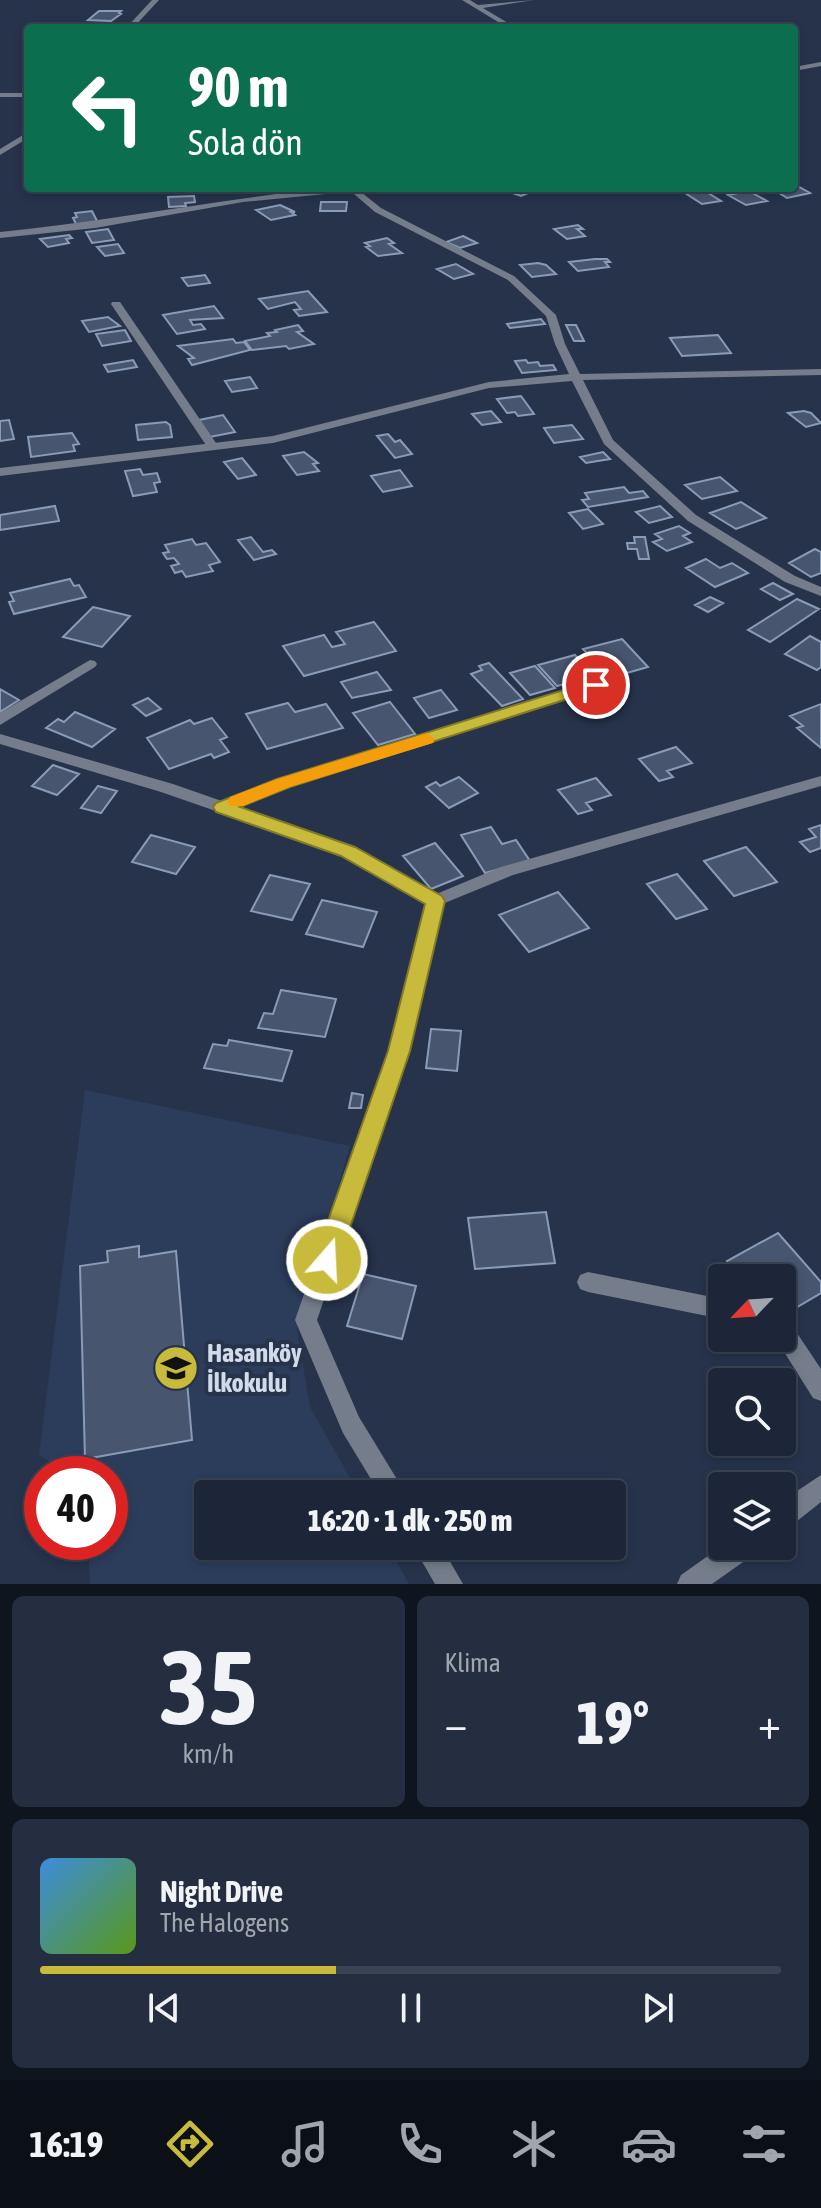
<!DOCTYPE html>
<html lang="tr">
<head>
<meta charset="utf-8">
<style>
	:root { --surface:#1c2638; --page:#252e40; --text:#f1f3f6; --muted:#a0a5ae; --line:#3a4353; --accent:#c8bb3b }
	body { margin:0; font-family:"Asap Condensed",sans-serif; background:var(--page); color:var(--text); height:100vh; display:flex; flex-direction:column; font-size:30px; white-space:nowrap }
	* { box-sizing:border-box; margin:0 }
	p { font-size:26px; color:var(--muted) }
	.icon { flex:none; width:44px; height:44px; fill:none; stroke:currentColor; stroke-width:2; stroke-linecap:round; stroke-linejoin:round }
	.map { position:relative; height:1584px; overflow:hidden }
	.sheet { display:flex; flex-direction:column; gap:12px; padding:12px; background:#0f151f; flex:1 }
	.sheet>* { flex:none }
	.banner { position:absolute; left:24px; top:24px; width:774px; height:168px; border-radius:8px; box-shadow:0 4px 12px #0003,0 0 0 2px var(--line); background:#0b6e4f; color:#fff; overflow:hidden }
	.needle { width:52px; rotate:245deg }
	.tools { position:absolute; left:708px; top:1264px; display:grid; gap:16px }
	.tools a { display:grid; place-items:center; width:88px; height:88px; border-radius:8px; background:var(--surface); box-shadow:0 4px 12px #0003,0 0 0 2px var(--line); font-size:40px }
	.speed { position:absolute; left:24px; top:1456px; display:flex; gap:16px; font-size:40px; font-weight:700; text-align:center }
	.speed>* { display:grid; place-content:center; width:104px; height:104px; border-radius:50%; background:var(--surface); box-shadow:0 4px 12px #0003,0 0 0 2px var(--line); line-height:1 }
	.speed .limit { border:12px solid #d22; background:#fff; color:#111 }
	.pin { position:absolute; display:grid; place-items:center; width:68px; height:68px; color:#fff; margin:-34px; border:4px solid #fff; border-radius:50%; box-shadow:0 2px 8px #0007 }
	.me { position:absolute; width:88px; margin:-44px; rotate:19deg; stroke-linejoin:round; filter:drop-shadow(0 0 6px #0008) }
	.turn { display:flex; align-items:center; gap:28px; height:168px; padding:0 32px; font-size:36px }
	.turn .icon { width:104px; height:104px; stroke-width:2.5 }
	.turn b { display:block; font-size:56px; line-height:68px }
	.big { font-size:60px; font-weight:800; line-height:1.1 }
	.sheet .widget { flex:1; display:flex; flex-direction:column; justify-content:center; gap:12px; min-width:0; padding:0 28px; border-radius:12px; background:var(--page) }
	.sheet .dial { align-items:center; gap:0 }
	.dial b { font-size:104px; line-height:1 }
	.song { display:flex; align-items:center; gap:24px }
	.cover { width:96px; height:96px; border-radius:12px; background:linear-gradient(135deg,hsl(210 70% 55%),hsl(90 70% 35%)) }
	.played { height:8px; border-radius:4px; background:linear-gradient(90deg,var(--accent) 40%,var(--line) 40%) }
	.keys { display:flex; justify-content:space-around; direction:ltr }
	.heat { display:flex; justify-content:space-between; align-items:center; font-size:44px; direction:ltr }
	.sheet .tiles { flex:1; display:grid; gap:12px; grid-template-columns:1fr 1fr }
	.widget:last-child { grid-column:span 2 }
	.trip { position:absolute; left:194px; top:1480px; width:432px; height:80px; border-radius:8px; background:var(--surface); box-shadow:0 4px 12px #0003,0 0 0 2px var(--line); font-weight:800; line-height:80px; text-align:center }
	.menu { display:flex; height:128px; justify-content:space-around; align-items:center; background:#0b0f16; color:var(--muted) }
	.menu .icon { width:56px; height:56px }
	.menu .selected { color:var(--accent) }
	.menu b { font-size:36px; color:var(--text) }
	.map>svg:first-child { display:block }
	.built { fill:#2c3d5b }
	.building { fill:#47556f; stroke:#8a9bb8; stroke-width:2 }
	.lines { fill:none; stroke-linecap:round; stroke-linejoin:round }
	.minor { fill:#757d8c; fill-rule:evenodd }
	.tertiary { fill:#757d8c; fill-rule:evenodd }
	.route { fill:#c8bb3b; stroke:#827a26; stroke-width:2 }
	.slow { fill:#f59e0b }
	.labels { text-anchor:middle; stroke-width:8; stroke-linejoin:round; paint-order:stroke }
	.near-poi-label { font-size:26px; font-weight:bold; fill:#d2dbea; stroke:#26334b; text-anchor:start }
</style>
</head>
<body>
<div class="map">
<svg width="821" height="1584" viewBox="0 0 821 1584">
	<rect width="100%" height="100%" fill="#26334b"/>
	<path class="built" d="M85,1090l265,56 -53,183 13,78 49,87h-151v52h180l21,38h-319l-2,-42h22v-68h-43l-28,-19z"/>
	<path class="building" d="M99,11h22l-2,2 2,1 -10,7 -23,-1z
		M794,184l16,9 -23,5 -14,-9 21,-1z
		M505,188h35l-19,8 -20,-7z
		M700,188l21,13 -19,3 -20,-13z
		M749,191l18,10 -21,4 -18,-10z
		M194,196l1,6 -10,1 1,3 -17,1 -1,-10z
		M321,202h26l-1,9h-26z
		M280,205l15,7h-4l4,3 -24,5 -15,-10z
		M92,211l6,12 -21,3 -4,-8 4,-1 -2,-4z
		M578,225l5,4h-6l8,7 -18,3 -13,-10z
		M108,229l6,11 -22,3 -6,-11z
		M69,235l3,3 -6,1 3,4 -21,4 -8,-8z
		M463,236l14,7 -17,5 -14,-6z
		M387,238l7,5 -5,1 13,9 -24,3 -12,-9 4,-1 -5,-3z
		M118,244l6,9 -19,3 -8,-9z
		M595,259h12l3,3h-5l4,5 -31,4 -9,-9z
		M538,263l8,2 10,9 -24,3 -12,-12z
		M456,264l17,10 -19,5 -17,-10z
		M205,275l5,8 -22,3 -6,-8z
		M308,291l19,21 -28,4 -5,-6 7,-1 -6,-7 -27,7 -9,-10z
		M214,306l9,12 -33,2 3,5 8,-1 4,5 -28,5 -14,-19z
		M108,317l12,9 -31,6 -7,-11z
		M541,319l4,5 -35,4 -3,-4z
		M298,325l5,6 -6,1 17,12 -25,5 -3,-3 -34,4 -7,-9 25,-5 -3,-3 10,-1 -2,-2z
		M566,325h10l8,16h-10z
		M125,330l6,11 -29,5 -6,-12z
		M718,335l13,18 -49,3 -12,-18z
		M233,339l3,4 8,-1 6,8 -58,15 -4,-6 6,-1 -16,-12z
		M133,360l4,7 -29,5 -4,-7z
		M526,360l2,3 10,-1 2,4 13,-1 3,5 -34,3 -7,-12z
		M250,377l7,11 -25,4 -7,-11z
		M521,396l13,18 -16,2 -3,-4 -8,1 -10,-14z
		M491,411l10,11 -19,3 -10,-11z
		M804,411l7,2 10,10 -15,4 -18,-14z
		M223,415l12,17 -25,5 -11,-17z
		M9,420l5,19 -14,2v-20z
		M166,422l4,3 2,12 -34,3 -2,-15z
		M572,425l11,14 -29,4 -10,-15z
		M72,433l7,11 -6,1 2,6 -44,6 -3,-20z
		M388,434l7,8 5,-2 12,14 -17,4 -18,-22z
		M304,452l14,11 -5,1 6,7 -22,4 -14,-19z
		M603,452l7,7 -24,4 -6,-6z
		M242,458l14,17 -18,4 -14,-17z
		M140,469l3,6 14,-2 3,9 -6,1 3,9 -24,4 -8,-25z
		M400,470l12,16 -29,6 -12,-16z
		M720,477l17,14 -35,8 -17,-14z
		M624,487l5,6 14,-2 5,6 -60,10 -6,-7 7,-1 -4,-6z
		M741,502l25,16 -30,11 -26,-16z
		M55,506l4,15 -59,9v-15z
		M660,506l12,11 -23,6 -13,-11z
		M588,509l15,15 -20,5 -14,-16z
		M679,526l11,7 -7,3 9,6 -25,9 -14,-9 9,-3 -7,-5z
		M251,537l12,15 9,-2 4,4 -22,6 -16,-20z
		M634,537h11l4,22h-10l-2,-10h-9l-1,-6h8z
		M192,539l4,6 10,-2 14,19 -11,3 4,6 -27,6 -4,-6 -7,2 -4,-7 8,-2 -5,-6 -7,1 -4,-6 6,-1 -4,-7z
		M815,549l6,3v21l-10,4 -22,-14z
		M706,559l14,9 12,-5 16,10 -33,14 -29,-19z
		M70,579l4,7 5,-1 7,12 -72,17 -5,-12 5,-1 -4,-8z
		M773,583l20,11 -13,6 -19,-11z
		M710,597l13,6 -15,9 -13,-7z
		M797,599l22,10 -49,33 -22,-12z
		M93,607l37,9 -28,31 -39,-10z
		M374,622l22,29 -92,25 -21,-30 41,-11 8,12 13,-3 -9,-12z
		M810,636l11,6v25l-4,3 -32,-16z
		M622,639l26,28 -39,11 -26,-29z
		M575,655l19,21 -37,10 -19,-21z
		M489,663l34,36 -21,7 -31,-32 11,-4 -3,-4z
		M535,666l20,22 -25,7 -20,-22z
		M377,672l14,18 -39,8 -11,-16z
		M0,689l19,11 -19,12z
		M441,690l16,20 -28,8 -15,-20z
		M148,698l13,11 -15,7 -13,-11z
		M390,702l25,32 -37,11 -25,-32z
		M288,703l7,9 31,-8 17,24 -76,21 -21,-35z
		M821,704v44l-24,-20 6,-2 -13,-10z
		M75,712l40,17 -23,18 -46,-19 12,-9 6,3z
		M212,718l15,19 -7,3 9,12 -15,6 -3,-4 -42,15 -22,-31 43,-18 4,4z
		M676,747l16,16 -25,8 6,6 -14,4 -20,-22z
		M53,765l26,9 -22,21 -25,-9z
		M459,777l19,16 -29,15 -23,-21 10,-5 4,4z
		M596,778l15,17 -25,8 6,7 -14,4 -20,-24z
		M98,786l19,5 -16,22 -20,-5z
		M821,825v23l-11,4 -10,-10 16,-5 -7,-8z
		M491,827l11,17 14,-4 14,21 -45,12 -24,-38z
		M151,835l44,12 -19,27 -44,-12z
		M435,843l28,33 -32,13 -28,-33z
		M746,847l31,35 -43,14 -30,-35z
		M677,874l30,35 -31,10 -29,-35z
		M270,875l40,9 -18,36 -41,-9z
		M558,892l31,36 -60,24 -30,-37z
		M322,900l55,12 -14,35 -57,-13z
		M281,990l55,9 -11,38 -67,-9 6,-15 9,1z
		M431,1029l30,2 -4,40 -31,-3z
		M229,1040l63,11 -10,30 -78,-13 9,-24 14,2z
		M352,1093l11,2 -2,13h-12z
		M546,1212l9,51 -80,6 -7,-51z
		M778,1233l43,49v11l-39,23v-38h-41l-14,-17z
		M139,1246v11l37,-6 16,189 -107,19 -5,-193 28,-4 -1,-11z
		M363,1274l53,12 -14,53 -55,-13z"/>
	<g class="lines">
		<path class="minor" d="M152,0h7l-26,28h-7z
			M462,0h8l8,5 56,-5 -51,8 33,20h-8z
			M821,62v4l-27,5v-4z
			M0,93h28v4h-28z
			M28,132v6l-28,17v-6z
			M329,188h31l-4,3 -113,11 -148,26 -95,10v-6c110,-11 219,-33 329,-44z
			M112,302h8l98,144 -2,2h-8l-97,-144z
			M90,660l5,1 2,3 -2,3 -95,58v-12z
			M596,681l5,1 2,3 -2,3 -312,99 -61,24h-12l-2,-4 2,-4 61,-24z
			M821,776v10l-308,89 -78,32 -6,-2 -3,-4 3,-4 72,-30z
			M588,1272l134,27v20l-134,-27 -8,-3 -3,-7 3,-7z
			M782,1326l15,7 24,36v32l-8,-3 -32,-51 -7,-3 -3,-6h11z
			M821,1475v27l-30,24 -9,3v-28z
			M722,1546h35l-4,9 -41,29h-35l4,-9z"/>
		<path class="tertiary" d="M347,188h9l25,20 133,68 42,39 9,29 15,30 241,-5v6l-238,5 30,60 83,75 99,61 26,11v9l-36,-14 -97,-61 -84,-77 -32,-63 -83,7 -216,55 -273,33v-8l273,-32 216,-54 80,-8 -14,-30 -9,-28 -38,-36 -133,-68z
			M0,734l173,50 181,63 87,50 3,4 -35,150 -92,269 42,97 47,77h-26l-37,-61 -48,-113 94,-269 37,-147 -84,-49 -181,-63 -161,-48z
			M413,1546h28l22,38h-28z"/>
	</g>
	<path class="route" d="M596,680l6,1 3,4 -3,3 -312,99 -50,20 115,40 87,49 3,5 -35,150 -71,209 -3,8 -9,3 -9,-3 -4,-8 74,-209 37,-147 -84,-48 -125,-44 -3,-5 3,-4 61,-24z"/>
	<path class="slow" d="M427,733l8,6 -2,4 -143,44 -47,19h-13l-3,-4 3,-5 47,-18z"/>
	<defs>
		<g id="school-disc" transform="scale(2.3)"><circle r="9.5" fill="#c8bb3b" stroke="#26334b"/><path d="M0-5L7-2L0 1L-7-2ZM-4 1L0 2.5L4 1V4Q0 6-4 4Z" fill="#111"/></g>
	</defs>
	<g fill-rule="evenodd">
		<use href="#school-disc" x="176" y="1368"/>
	</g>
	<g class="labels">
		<g class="near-poi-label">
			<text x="207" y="1362">Hasanköy<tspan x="207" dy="30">İlkokulu</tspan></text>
		</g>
	</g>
</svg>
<div class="tools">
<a><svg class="needle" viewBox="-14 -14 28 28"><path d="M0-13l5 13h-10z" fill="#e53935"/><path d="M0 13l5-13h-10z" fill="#a0a5ae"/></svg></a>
<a><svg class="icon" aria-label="search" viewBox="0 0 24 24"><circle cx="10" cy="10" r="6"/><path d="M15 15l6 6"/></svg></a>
<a><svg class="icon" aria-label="layers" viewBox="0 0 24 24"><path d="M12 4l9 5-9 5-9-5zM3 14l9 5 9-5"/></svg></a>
</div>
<div class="speed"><div class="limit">40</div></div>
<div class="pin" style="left:596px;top:685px;background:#d93025"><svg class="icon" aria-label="arrive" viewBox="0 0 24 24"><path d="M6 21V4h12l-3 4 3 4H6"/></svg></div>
<svg class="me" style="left:327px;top:1260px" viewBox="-20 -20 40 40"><circle r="17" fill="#c8bb3b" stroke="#fff" stroke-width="3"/><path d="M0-11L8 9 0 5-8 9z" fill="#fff"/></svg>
<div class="trip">16:20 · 1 dk · 250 m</div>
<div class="banner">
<div class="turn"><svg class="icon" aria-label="left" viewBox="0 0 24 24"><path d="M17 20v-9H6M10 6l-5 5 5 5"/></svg><div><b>90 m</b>Sola dön</div></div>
</div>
</div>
<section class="sheet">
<div class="tiles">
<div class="widget dial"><b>35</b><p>km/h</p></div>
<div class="widget"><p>Klima</p>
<div class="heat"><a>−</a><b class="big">19°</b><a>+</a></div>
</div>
<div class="widget">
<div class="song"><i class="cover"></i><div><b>Night Drive</b><p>The Halogens</p></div></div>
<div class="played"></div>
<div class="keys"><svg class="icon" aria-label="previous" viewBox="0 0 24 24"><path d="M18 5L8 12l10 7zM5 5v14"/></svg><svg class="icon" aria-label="pause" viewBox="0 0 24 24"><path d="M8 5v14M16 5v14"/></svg><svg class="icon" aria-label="next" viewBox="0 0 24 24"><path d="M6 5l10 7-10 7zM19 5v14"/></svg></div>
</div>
</div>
</section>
<nav class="menu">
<b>16:19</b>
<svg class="icon selected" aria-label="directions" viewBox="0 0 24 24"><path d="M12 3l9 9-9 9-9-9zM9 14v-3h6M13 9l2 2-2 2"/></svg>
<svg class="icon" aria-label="music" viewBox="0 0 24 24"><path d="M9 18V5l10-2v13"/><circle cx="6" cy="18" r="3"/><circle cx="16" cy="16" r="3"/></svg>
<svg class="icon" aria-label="phone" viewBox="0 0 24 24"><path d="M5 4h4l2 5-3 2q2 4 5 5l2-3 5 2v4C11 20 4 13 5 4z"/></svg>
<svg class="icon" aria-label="climate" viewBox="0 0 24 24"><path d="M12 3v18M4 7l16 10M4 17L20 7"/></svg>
<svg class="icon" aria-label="car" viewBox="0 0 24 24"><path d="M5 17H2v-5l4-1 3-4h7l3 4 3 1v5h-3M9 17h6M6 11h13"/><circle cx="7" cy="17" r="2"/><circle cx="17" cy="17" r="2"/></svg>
<svg class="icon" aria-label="filters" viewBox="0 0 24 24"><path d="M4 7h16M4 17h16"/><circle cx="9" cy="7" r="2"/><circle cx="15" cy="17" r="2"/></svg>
</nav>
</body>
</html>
